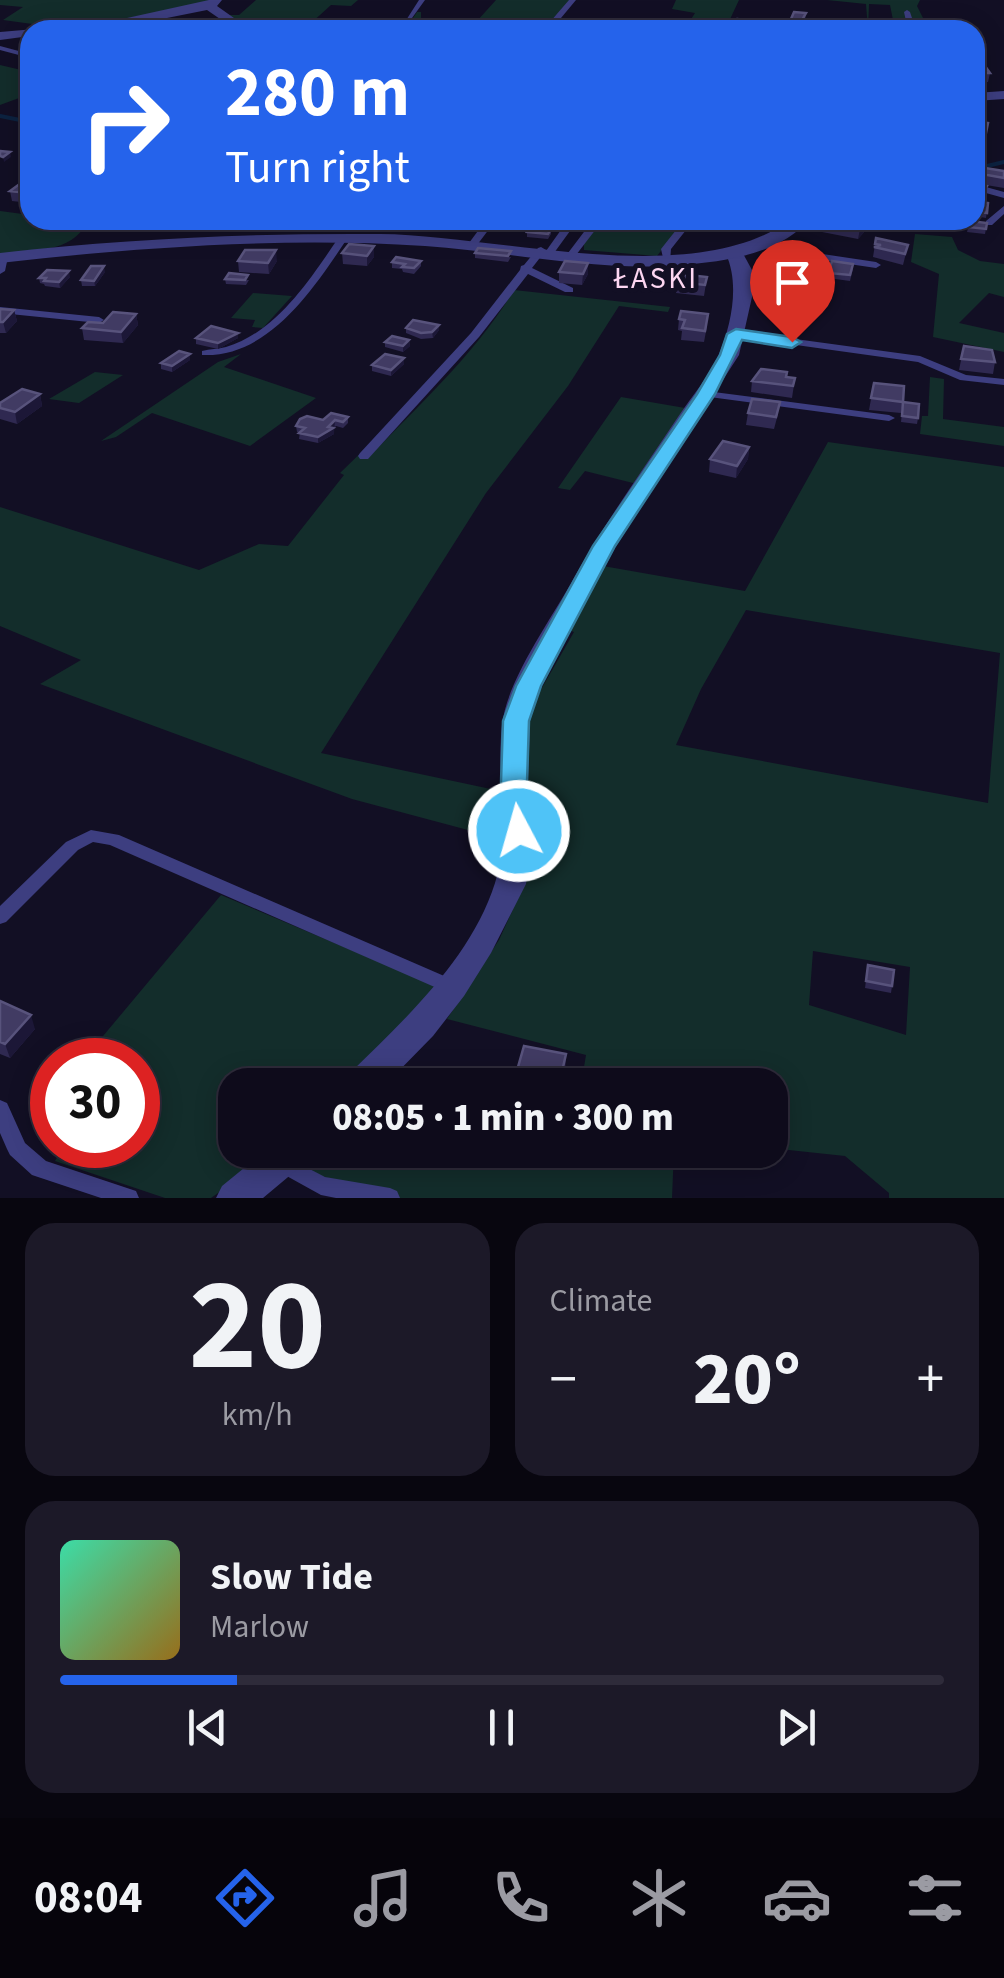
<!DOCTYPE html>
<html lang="en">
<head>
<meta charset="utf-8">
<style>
	:root { --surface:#0e0b1b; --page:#1c1928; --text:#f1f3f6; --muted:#9b9ba3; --line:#2e2b3a; --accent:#2563eb }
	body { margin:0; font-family:"Source Sans 3",sans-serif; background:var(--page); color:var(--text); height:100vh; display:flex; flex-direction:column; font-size:38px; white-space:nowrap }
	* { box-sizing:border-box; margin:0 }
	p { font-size:32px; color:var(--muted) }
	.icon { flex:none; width:55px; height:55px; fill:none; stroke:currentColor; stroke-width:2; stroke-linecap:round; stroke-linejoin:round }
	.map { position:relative; height:1198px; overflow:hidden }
	.sheet { display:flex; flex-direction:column; gap:25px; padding:25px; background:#08060f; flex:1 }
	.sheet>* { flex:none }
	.guide { position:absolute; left:20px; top:20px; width:965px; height:210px; border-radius:30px; box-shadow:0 5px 25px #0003,0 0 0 2px var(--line); background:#2563eb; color:#fff; overflow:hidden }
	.speed { position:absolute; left:30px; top:1038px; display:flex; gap:20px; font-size:50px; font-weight:700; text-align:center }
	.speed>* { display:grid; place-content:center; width:130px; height:130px; border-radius:50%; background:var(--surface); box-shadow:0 5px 25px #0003,0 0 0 2px var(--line); line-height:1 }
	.speed .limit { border:15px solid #d22; background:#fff; color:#111 }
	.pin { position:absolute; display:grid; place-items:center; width:85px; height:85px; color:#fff; margin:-102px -42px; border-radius:50% 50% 50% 0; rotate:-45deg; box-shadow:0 0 10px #0007 }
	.pin .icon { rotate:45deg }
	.me { position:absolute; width:110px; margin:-55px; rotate:354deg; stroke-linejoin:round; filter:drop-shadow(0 0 8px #0008) }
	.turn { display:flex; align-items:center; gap:35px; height:210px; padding:0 40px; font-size:45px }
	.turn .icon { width:130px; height:130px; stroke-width:2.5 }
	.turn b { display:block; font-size:70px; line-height:85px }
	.big { font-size:75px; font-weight:800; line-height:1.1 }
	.sheet .tile { flex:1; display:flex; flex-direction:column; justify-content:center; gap:15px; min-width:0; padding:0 35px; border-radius:30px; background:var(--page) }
	.sheet .dial { align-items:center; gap:0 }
	.dial b { font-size:130px; line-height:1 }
	.song { display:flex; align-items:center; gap:30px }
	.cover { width:120px; height:120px; border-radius:15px; background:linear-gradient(135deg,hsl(160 70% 55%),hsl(40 70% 35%)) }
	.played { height:10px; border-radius:5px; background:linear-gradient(90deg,var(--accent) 20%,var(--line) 20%) }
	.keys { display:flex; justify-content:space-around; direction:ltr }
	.heat { display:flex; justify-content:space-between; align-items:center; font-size:55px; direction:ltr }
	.sheet .tiles { flex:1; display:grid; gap:25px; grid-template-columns:1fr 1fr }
	.tile:last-child { grid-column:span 2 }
	.trip { position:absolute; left:218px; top:1068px; width:570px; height:100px; border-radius:30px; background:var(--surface); box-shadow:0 5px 25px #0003,0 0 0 2px var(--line); font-weight:800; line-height:100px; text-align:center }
	.dock { display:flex; height:160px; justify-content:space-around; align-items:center; background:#06040b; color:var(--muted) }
	.dock .icon { width:70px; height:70px }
	.dock .current { color:var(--accent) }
	.dock b { font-size:45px; color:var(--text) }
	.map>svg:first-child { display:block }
	.green { fill:#132d2b; fill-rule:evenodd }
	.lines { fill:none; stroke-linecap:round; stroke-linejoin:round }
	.stream { stroke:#0c2240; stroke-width:4 }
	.service { fill:#3d3e80; fill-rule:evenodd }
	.minor { fill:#3d3e80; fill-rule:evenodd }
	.tertiary { fill:#3d3e80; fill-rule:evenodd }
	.wall { fill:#2f2951 }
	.shaded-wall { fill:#1c1737 }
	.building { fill:#413b63; stroke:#58537c; stroke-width:2.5 }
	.route { fill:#4fc3f7; stroke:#337fa1; stroke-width:2.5 }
	.labels { text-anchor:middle; stroke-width:10; stroke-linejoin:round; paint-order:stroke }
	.far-quarter-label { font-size:30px; letter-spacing:2.5px; fill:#fdd6f1; stroke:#120f24 }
</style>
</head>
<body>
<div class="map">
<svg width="1004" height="1198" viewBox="0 0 1004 1198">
	<rect width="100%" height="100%" fill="#120f24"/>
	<path class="green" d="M0,0h212l-18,8 -132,20 -59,-8 20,-13 -23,-2z
		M256,0h102l-7,6 -20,-1 -22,20 20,2 -3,3h-75l-25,-15h13z
		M496,0h75l-29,30 -131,-9 6,-9h4v9h56z
		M676,0h63l-14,30h-41l11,-17 -23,-4z
		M827,0h93l-3,6 12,24h-34l-5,-25 -21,-1 -1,26 -2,-26z
		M0,65l30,7v22l-30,11z
		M0,211l30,4v5l57,2c-15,32 -57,28 -87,32z
		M602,220h83l-28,36 -73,-6v-6z
		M915,234l37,3 6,13 22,11 24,3v33l-15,-4 -30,30 45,10v19l-71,-15 6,-63 -28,-12z
		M514,290l156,17 -2,5 -49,-6 -51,80 -82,107 -165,260 184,39 4,49 -157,-42 -312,-115 41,-24 -81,-34v-119l199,63 60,-26 29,2 56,-71 -4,-2 38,-37 -9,21c51,-53 107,-104 145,-167z
		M253,293l39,3 -29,32 -11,-1 3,-7 -24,-2z
		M241,354l-17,13 92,31 -66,48 -98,-33 -36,24 -15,4 117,-79z
		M95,372l28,3 -44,28 -30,-4z
		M930,377l14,2 -1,40 61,8v19l-84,-12 2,-18h6z
		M621,397l70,12 -54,75 -52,-13 -15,19 -12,-2z
		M828,442l176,25v731h-115v-5l-44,-37 -75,-8v-63h-189l5,-30 -139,-36 52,-79 14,-31 11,-190 50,-87 -5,-2 34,-64 142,25zM746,610l254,43 -12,150 -312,-58 25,-56zM813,951l97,16 -4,68 -97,-30z
		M221,895l220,93 -88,97h-118v65h44l-68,48h-46l-110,-37 9,-16h74v-85h-55z
		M311,1150h363l-2,48h-281l-76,-24 -8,-11z"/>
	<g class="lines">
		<path class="stream" d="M211,20l5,10
			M0,116l30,6
			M975,164l8,3 21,-5"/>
		<path class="service" d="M419,0h6l-18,25h-4z
			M569,0h7l-25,30h-8z
			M907,10l3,2 6,18h-8l-4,-18z
			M788,19l5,1 -3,10h-8z
			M0,46l30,8v4l-30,-8z
			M975,184l29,8v6l-29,-8z
			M1004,206v8l-12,11h-6v-4z
			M486,220h10l-19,25h-6l-2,-2z
			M568,220h10l-24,33h-6l-2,-2z
			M593,220h10l-27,35h-6l-2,-2z
			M684,220h10l-23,29 -1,13h-6l-3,-13z
			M339,237l8,2c-33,49 -78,119 -145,116v-4c8,-2 16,-2 24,-4 51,-15 85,-69 113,-110z
			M762,241l27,8 87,13 5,3 -5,3 -88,-13 -29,-9 -2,-2z
			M541,247l5,3 -14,18 41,20v4h-8l-37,-18 -49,63 -111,122h-8l-2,-3 2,-3 111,-120 49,-63 1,-4 3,-1 14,-17z
			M3,254l5,3 -3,14 -5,3v-19z
			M0,307l99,10 5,3 -5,3 -99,-10z
			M736,331l184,25 46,19 38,4v6l-44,-5 -42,-18 -186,-26 -1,-2z
			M706,391l183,24 6,3 -6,3 -187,-25 -2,-2z
			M91,830l28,5 339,147 3,5 -3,5 -6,2 -6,-2 -336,-147 -17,-3 -15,8 -72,72 -6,2v-18l66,-64z
			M0,1100l7,3 18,40 21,18 90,30 3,7h-38l-69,-23 -22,-20 -3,-6 -7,-16z
			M281,1154l44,23 65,11 7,3 3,7h-64l-15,-3 -47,-26 -3,-6 3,-6z"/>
		<path class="minor" d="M209,0h13l-5,6 34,24h-15l-29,-20 -80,16 -87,4 87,-12z
			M405,20l123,6 6,4h-206z
			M35,29l-5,1v6l-30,4v-8z
			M734,247l6,1 12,22v27l-13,58 -123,191 -75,140 -11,35 -2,61 6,49 -8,53 -35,69 -27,43 -31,40 -48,49h-41l5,-11c55,-54 122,-115 146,-191 16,-52 1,-105 7,-158 5,-46 51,-108 73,-149 31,-55 68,-106 103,-159 13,-20 32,-41 41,-63 13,-31 21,-72 6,-102z
			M266,1150h45l-5,12 -43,36h-47l6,-12z"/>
		<path class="tertiary" d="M1004,91v8l-29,2v-8z
			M790,220h19c-30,34 -82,41 -126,45 -85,7 -172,-13 -258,-19 -141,-9 -285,1 -425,17v-10c126,-14 253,-20 380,-19 117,1 312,57 410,-14z"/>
	</g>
	<path class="wall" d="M806,13l-1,8 -4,8 -11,-1 1,-9z
		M732,24l20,2v4h-20z
		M975,66l15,7 -2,9h-13z
		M975,121l13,2 -4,20 -9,-3z
		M1004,171v17l-24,-4 2,-10z
		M975,183l10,13 -4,6 7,1 -2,15 -11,-2z
		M30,184v19l-18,-2 -2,-10z
		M144,220h28l-28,2z
		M192,220h15l-1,3 -14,1z
		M317,220h24v2z
		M398,220h27l-1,2z
		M819,221l47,9 -8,9 -41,-8z
		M970,221l17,2 -2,11 -18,-2z
		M551,229v5l-3,5 -21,-2v-5z
		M876,238l32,7 -5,20 -30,-8z
		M374,246v11l-7,9 -24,-2 -1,-11z
		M475,253l36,4 -3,5 -33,-4z
		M238,261h39l-8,13 -30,-2z
		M421,261v5l-7,8 -11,-2 -1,-3 -10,-1v-6z
		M853,269l-3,12 -22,-3v-5z
		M105,272l-10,14h-13l-1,-6z
		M559,272l29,2 -6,11 -23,-2z
		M70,277l-10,11 -15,-2 -1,-2 -4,-1 -1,-5z
		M707,277l-3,19 -28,-3 1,-11z
		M225,279l24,1 -3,5 -20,-1z
		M0,309l14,1 3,11 -11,12h-6z
		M136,314l2,11 -15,18 -39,-3 -2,-12z
		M679,319l28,7 -3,16 -23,-2 1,-9 -4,-1z
		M439,325v5l-6,8 -12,1 -15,-6v-5z
		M196,338h42l-20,11 -22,-5z
		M409,340l1,6 -7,6 -18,-5v-5z
		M964,346l31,16 -2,12 -34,-4z
		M190,360l-18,12 -11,-3v-6z
		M404,364l-13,12 -19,-5v-6z
		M787,377l8,1 -3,20 -41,-6 1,-11z
		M874,383l29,19 -2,11 -32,-3z
		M40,394l2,12 -25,18 -17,-5v-16z
		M903,402l15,16 -1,6 -16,-2z
		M748,413l30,1 -4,15 -28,-4z
		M348,417v6l-5,5 -7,-2 -2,2v6l-16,9 -19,-4 1,-7h-3l-1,-6z
		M749,447l-1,12 -12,19 -27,-6 1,-13z
		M868,965l24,21 -1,7 -26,-5z
		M0,1001l35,28 -25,29 -10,-4z
		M566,1054v14l-4,17h-48v-4z"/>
	<path class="shaded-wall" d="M10,152l1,5 -7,5 -1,-5z
		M868,220l-2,10 -8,9 2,-10z
		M374,246v11l-7,9v-10z
		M276,250l1,11 -8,13 -1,-11z
		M588,263v11l-6,11 1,-11z
		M104,266l1,6 -10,14 -1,-5z
		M69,271l1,6 -10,11 -1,-6z
		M14,310l3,11 -11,12 -3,-11z
		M136,314l2,11 -15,18 -2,-11z
		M439,325v5l-6,8 -1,-6z
		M238,333v5l-20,11v-6z
		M409,340l1,6 -7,6v-6z
		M190,354v6l-18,12v-6z
		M404,358v6l-13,12v-6z
		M40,394l2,12 -25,18 -2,-12z
		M335,420l-1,14 -16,9v-6z
		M749,447l-1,12 -12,19 1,-12z
		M31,1015l4,14 -25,29 -5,-14z
		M566,1054v14l-4,17h-3z"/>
	<path class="building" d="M794,12l12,1 -4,7 -11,-1z
		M737,19l16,2 -1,5 -20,-2z
		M975,66h10l5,7h-15z
		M975,121l13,2 -2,10 -11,-3z
		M0,151l10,1 -7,5 -3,-1z
		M985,168l19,3v7l-22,-4z
		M21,183l9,1v9l-20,-2z
		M975,183l12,3 -5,8 -7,-1z
		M975,201l13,2 -1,10 -12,-2z
		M819,220h49l-8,9z
		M970,221l17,2 -1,6 -18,-2z
		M530,227l21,2 -3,5 -21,-2z
		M876,238l32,7 -3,9 -31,-7 7,-2 -6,-1z
		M349,244l25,2 -7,10 -25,-3z
		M478,248l33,3 -3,5 -33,-3z
		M245,250h31l-8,13 -30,-2z
		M396,257l25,4 -7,7 -12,-1 3,-3 -13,-2z
		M565,261l23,2 -5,11 -24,-2z
		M832,261l21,3 -3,11 -22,-2z
		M91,266h13l-10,15 -13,-1z
		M47,270l22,1 -10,11 -15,-1 2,-3h-7z
		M229,273l19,2 -3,5 -20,-1z
		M680,274l27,3 -2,8 -28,-3z
		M0,309l14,1 -11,12h-3z
		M681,311l27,3 -3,17 -23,-3 3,-8 -6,-1z
		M113,312l23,2 -15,18 -39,-4 6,-6 15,1z
		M413,320l26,5 -7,7 -11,1 -15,-5z
		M211,326l27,7 -20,10 -22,-5z
		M392,336l17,4 -6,6 -18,-4z
		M964,346l28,4 3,12 -34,-3z
		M179,351l11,3 -18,12 -11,-3z
		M385,354l19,4 -13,12 -19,-5z
		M761,369l26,3 -1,5 9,1 -2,8 -41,-5z
		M874,383l30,3 -1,16 -32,-4z
		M22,389l18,5 -25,18 -15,-4v-5z
		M752,399l28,3 -4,15 -28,-4z
		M903,402l16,2 -1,14 -16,-2z
		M331,413l17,4 -5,5 -8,-2 -7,7 5,1 -15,9 -19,-4 6,-5 -9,-2 4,-7 7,-3 16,4z
		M723,441l26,6 -12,19 -27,-7z
		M868,965l26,5 -2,16 -26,-5z
		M0,1001l31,14 -26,29 -5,-2z
		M524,1046l42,8 -7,31h-22l-23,-4z"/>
	<path class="route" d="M736,329l56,8 9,5 -9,6 -50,-8 -27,54 -100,152 -74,140 -12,35 -2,61 6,49 -4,7h-20l-8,-56 2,-61 13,-35 77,-140 104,-152 23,-39 7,-21z"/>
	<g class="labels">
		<g class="far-quarter-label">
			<text x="656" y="288">ŁASKI</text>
		</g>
	</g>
</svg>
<div class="speed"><div class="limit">30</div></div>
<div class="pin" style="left:792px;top:342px;background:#d93025"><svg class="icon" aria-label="arrive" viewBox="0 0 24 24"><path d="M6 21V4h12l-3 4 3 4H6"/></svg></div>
<svg class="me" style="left:519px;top:831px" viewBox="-20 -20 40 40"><circle r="17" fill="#4fc3f7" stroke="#fff" stroke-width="3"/><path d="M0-11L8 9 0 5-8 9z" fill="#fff"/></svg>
<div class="trip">08:05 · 1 min · 300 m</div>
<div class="guide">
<div class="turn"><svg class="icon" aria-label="right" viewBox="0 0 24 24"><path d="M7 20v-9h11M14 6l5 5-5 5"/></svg><div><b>280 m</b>Turn right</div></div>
</div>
</div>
<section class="sheet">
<div class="tiles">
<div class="tile dial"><b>20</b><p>km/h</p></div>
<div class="tile"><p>Climate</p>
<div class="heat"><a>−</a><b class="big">20°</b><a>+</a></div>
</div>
<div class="tile">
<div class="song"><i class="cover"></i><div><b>Slow Tide</b><p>Marlow</p></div></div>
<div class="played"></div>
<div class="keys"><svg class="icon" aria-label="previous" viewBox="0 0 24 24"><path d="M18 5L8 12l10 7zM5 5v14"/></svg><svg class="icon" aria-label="pause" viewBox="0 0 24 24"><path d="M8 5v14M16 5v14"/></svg><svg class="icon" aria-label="next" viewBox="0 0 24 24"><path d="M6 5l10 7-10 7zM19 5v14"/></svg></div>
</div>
</div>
</section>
<nav class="dock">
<b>08:04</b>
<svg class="icon current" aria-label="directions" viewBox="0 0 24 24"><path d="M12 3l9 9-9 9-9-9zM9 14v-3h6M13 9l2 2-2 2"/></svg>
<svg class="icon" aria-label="music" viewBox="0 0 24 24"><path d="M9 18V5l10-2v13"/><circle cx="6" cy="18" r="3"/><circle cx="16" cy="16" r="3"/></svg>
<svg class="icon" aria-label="phone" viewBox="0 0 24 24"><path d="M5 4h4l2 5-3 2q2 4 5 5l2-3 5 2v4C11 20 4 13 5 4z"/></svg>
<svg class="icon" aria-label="climate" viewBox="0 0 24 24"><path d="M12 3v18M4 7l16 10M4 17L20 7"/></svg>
<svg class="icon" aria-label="car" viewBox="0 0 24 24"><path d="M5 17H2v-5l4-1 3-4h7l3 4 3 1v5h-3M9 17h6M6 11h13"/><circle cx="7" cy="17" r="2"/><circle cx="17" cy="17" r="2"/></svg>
<svg class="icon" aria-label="filters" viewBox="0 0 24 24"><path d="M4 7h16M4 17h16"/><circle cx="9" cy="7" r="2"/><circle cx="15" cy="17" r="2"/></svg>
</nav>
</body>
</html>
